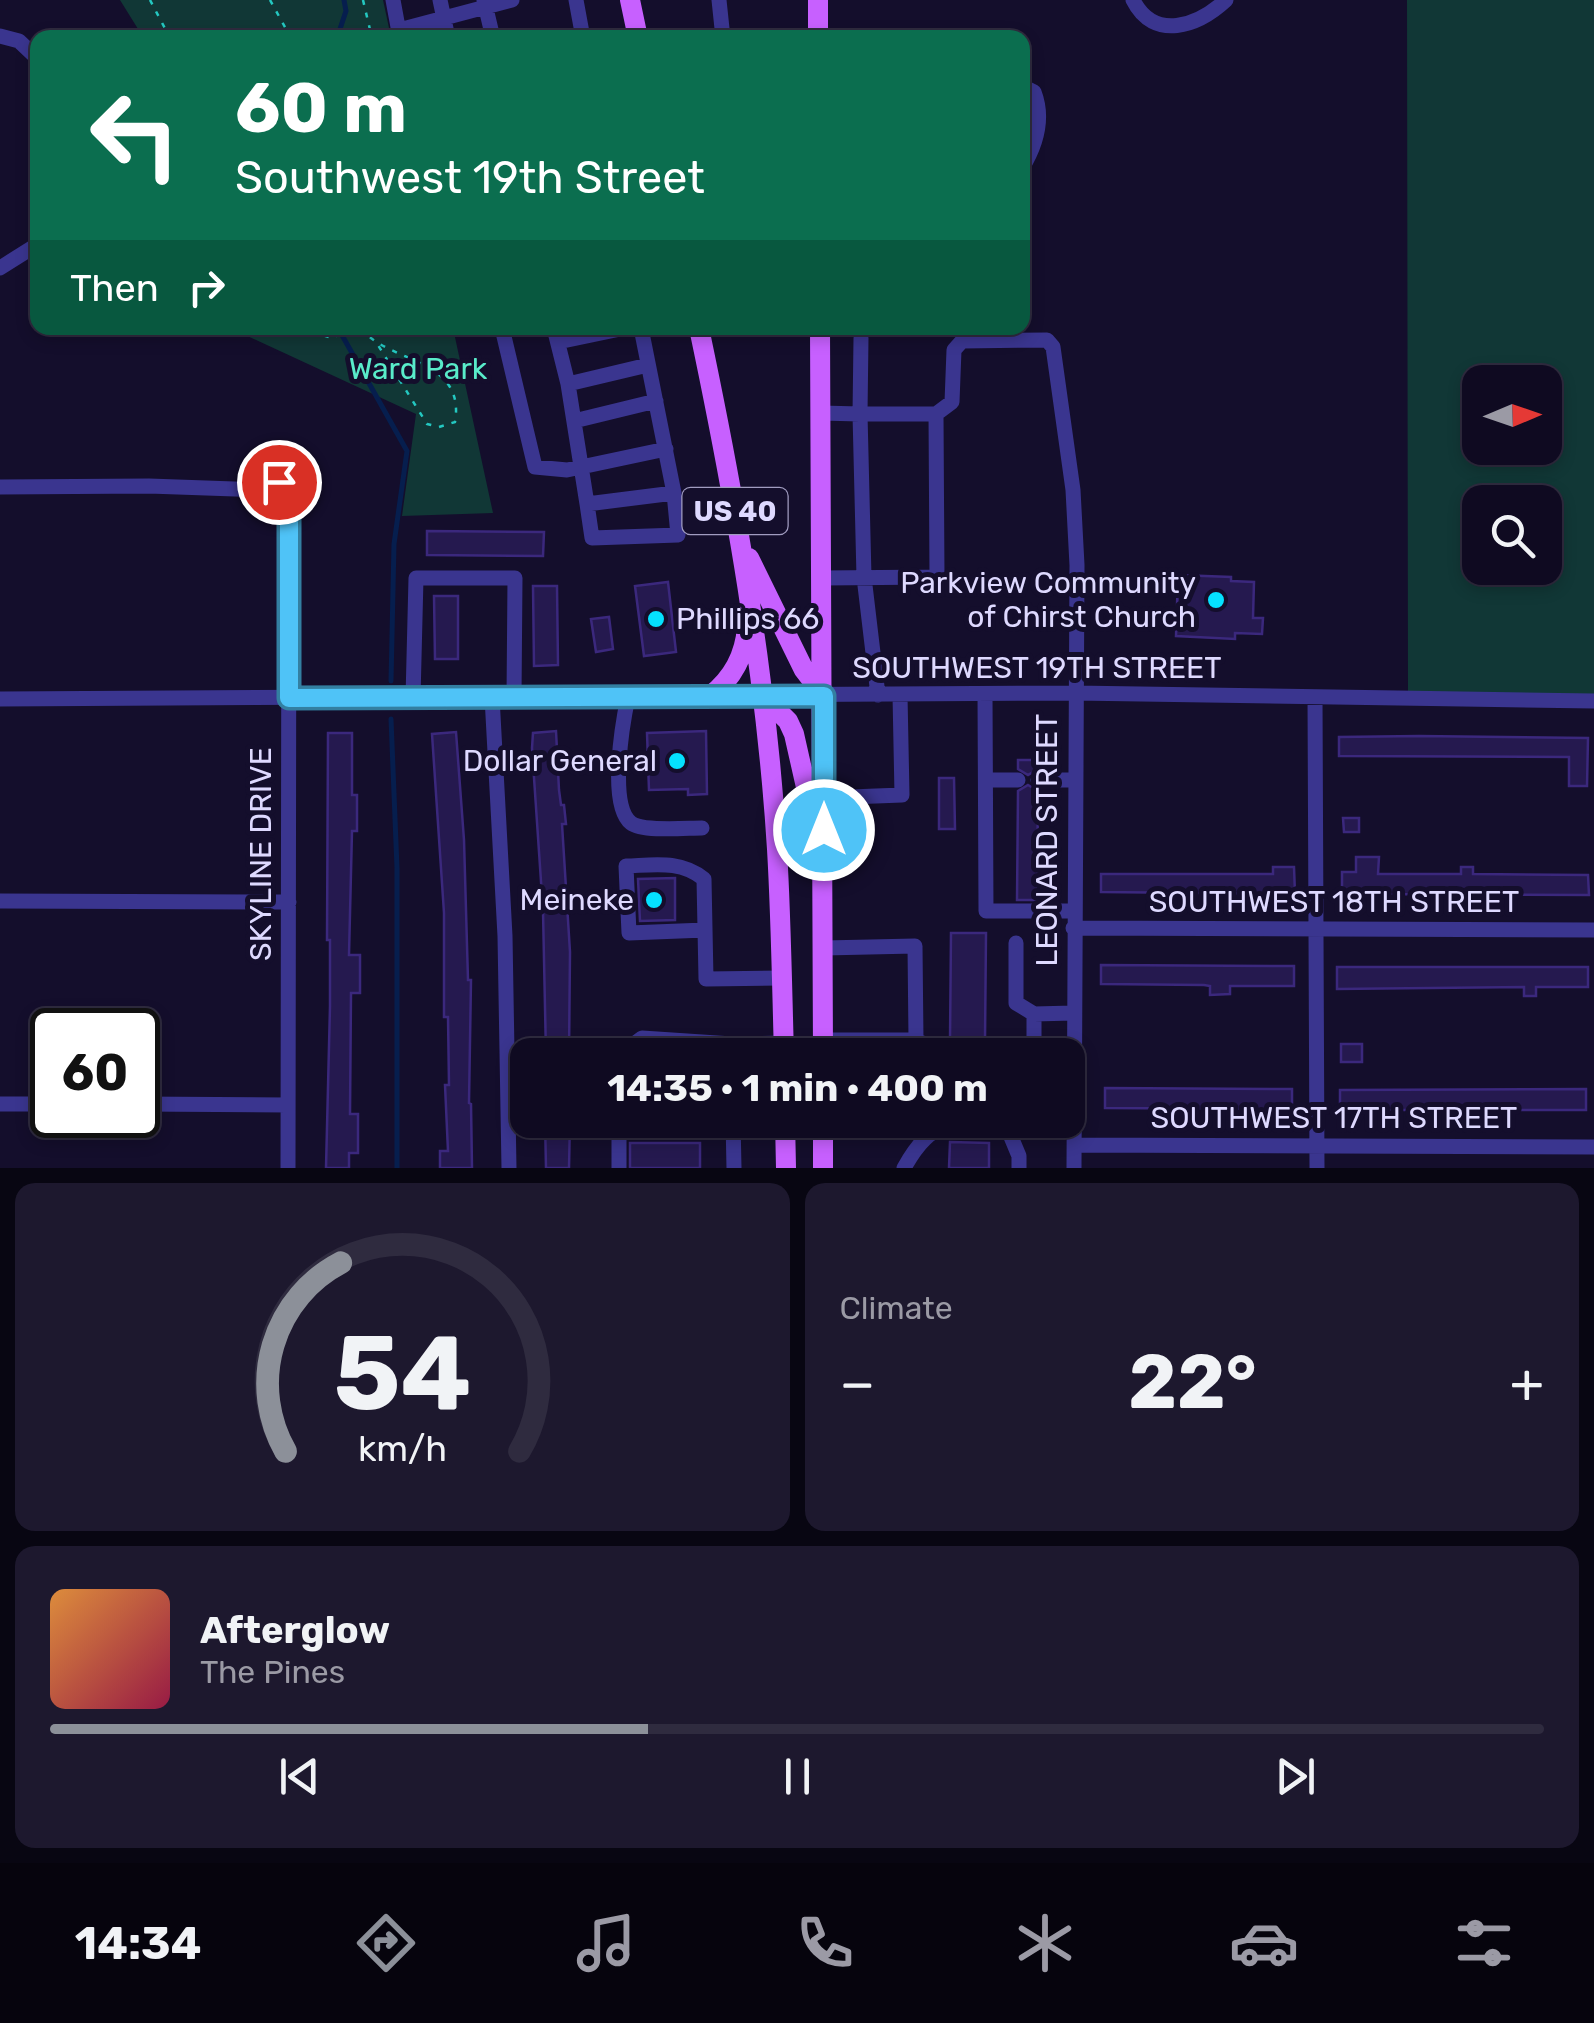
<!DOCTYPE html>
<html lang="en">
<head>
<meta charset="utf-8">
<style>
	:root { --surface:#0f0a21; --page:#1d182e; --text:#f1f3f6; --muted:#9b9aa5; --line:#2f2b3f; --accent:#8c9099 }
	body { margin:0; font-family:Rubik,sans-serif; background:var(--page); color:var(--text); height:100vh; display:flex; flex-direction:column; font-size:38px; white-space:nowrap }
	* { box-sizing:border-box; margin:0 }
	p { font-size:32px; color:var(--muted) }
	.icon { flex:none; width:55px; height:55px; fill:none; stroke:currentColor; stroke-width:2; stroke-linecap:round; stroke-linejoin:round }
	.map { position:relative; height:1168px; overflow:hidden }
	.panel { display:flex; flex-direction:column; gap:15px; padding:15px; background:#080612; flex:1 }
	.panel>* { flex:none }
	.hud { position:absolute; left:30px; top:30px; width:1000px; height:305px; border-radius:20px; box-shadow:0 5px 15px #0003,0 0 0 2px var(--line); background:#0b6e4f; color:#fff; overflow:hidden }
	.needle { width:65px; rotate:88deg }
	.controls { position:absolute; left:1462px; top:365px; display:grid; gap:20px }
	.controls a { display:grid; place-items:center; width:100px; height:100px; border-radius:20px; background:var(--surface); box-shadow:0 5px 15px #0003,0 0 0 2px var(--line); font-size:50px }
	.speed { position:absolute; left:30px; top:1008px; display:flex; gap:20px; font-size:50px; font-weight:700; text-align:center }
	.speed>* { display:grid; place-content:center; width:130px; height:130px; border-radius:50%; background:var(--surface); box-shadow:0 5px 15px #0003,0 0 0 2px var(--line); line-height:1 }
	.speed .limit { border:5px solid #111; border-radius:15px; background:#fff; color:#111 }
	.pin { position:absolute; display:grid; place-items:center; width:85px; height:85px; color:#fff; margin:-42px; border:5px solid #fff; border-radius:50%; box-shadow:0 2px 10px #0007 }
	.me { position:absolute; width:110px; margin:-55px; rotate:0deg; stroke-linejoin:round; filter:drop-shadow(0 0 8px #0008) }
	.turn { display:flex; align-items:center; gap:35px; height:210px; padding:0 40px; font-size:45px }
	.turn .icon { width:130px; height:130px; stroke-width:2.5 }
	.turn b { display:block; font-size:70px; line-height:85px }
	.then { display:flex; align-items:center; height:95px; padding:0 40px; background:#0003; gap:20px; font-size:38px }
	.big { font-size:75px; font-weight:700; line-height:1.1 }
	.panel .tile { flex:1; display:flex; flex-direction:column; justify-content:center; gap:15px; min-width:0; padding:0 35px; border-radius:20px; background:var(--page) }
	.panel .dial { align-items:center; gap:0 }
	.dial svg { height:260px; overflow:visible; fill:none; stroke:var(--line); stroke-width:7; stroke-linecap:round; text-anchor:middle }
	.dial text { fill:var(--text); stroke:none }
	.song { display:flex; align-items:center; gap:30px }
	.cover { width:120px; height:120px; border-radius:15px; background:linear-gradient(135deg,hsl(30 70% 55%),hsl(340 70% 35%)) }
	.played { height:10px; border-radius:5px; background:linear-gradient(90deg,var(--accent) 40%,var(--line) 40%) }
	.keys { display:flex; justify-content:space-around; direction:ltr }
	.heat { display:flex; justify-content:space-between; align-items:center; font-size:55px; direction:ltr }
	.panel .tiles { flex:1; display:grid; gap:15px; grid-template-columns:1fr 1fr }
	.tile:last-child { grid-column:span 2 }
	.trip { position:absolute; left:510px; top:1038px; width:575px; height:100px; border-radius:20px; background:var(--surface); box-shadow:0 5px 15px #0003,0 0 0 2px var(--line); font-weight:700; line-height:100px; text-align:center }
	.dock { display:flex; height:160px; justify-content:space-around; align-items:center; background:#06040d; color:var(--muted) }
	.dock .icon { width:70px; height:70px }
	.dock .on { color:var(--accent) }
	.dock b { font-size:45px; color:var(--text) }
	.map>svg:first-child { display:block }
	.green { fill:#113736; fill-rule:evenodd }
	.lines { fill:none; stroke-linecap:round; stroke-linejoin:round }
	.stream { stroke:#061e4e; stroke-width:5 }
	.building { fill:#25194f; stroke:#3b287d; stroke-width:2.5 }
	.path { stroke:#24c8c1; stroke-width:2.5; stroke-dasharray:5 8; stroke-linecap:butt }
	.minor { stroke:#3a358f; stroke-width:15 }
	.major { stroke:#c760ff; stroke-width:20 }
	.route-casing { stroke:#337fa1; stroke-width:25 }
	.route { stroke:#4fc3f7; stroke-width:18 }
	.poi-dot { fill:#05e1ff; stroke:#140e2c; stroke-width:4 }
	.labels { text-anchor:middle; stroke-width:10; stroke-linejoin:round; paint-order:stroke }
	.shield { fill:#140e2c; stroke:#a19cc0; stroke-width:2.5 }
	.shield-label { font-size:28px; font-weight:bold; fill:#ded9ff }
	.park-label { font-size:30px; fill:#59ebca; stroke:#140e2c }
	.poi-label { font-size:30px; fill:#ded9ff; stroke:#140e2c; text-anchor:end }
	.street-label { font-size:30px; fill:#ded9ff; stroke:#140e2c }
</style>
</head>
<body>
<div class="map">
<svg width="1594" height="1168" viewBox="0 0 1594 1168">
	<rect width="100%" height="100%" fill="#140e2c"/>
	<path class="green" d="M120,0h263l8,37h-248z
		M1407,0h187v701l-186,-4zM1480,382h65v66h-65zM1480,502h65v66h-65z
		M230,328h223l40,185 -91,3 14,-102z"/>
	<g class="lines">
		<path class="stream" d="M340,31l24,5
			M337,38l9,-27 -2,-11
			M338,328l69,123 -13,93 -3,137
			M391,719l6,149v300"/>
	</g>
	<path class="building" d="M427,531l117,1 -1,24 -116,-1z
		M1178,575l53,2v4l23,1 -1,36h10l-1,16 -27,-1v6l-59,-3z
		M668,582l8,70 -32,4 -9,-70z
		M533,586h24l1,79 -24,1z
		M434,596h24v63h-23z
		M609,617l4,32 -17,3 -5,-33z
		M556,731l3,59 2,15h3l2,19h-4l8,128 -1,103h-23l-3,-144 -11,-163 1,-15z
		M706,731l1,63 -19,1v-6l-39,1 -2,-57z
		M456,732l8,108 4,140h3l-2,123 2,1 1,64h-32v-17h8l-3,-66h4l-1,-68h-4v-104l-12,-179z
		M328,733h24v62h5v36h-5l-3,124h11v38h-9l-1,121h8v39h-9v15h-23l4,-162v-66h-3z
		M1419,736l169,2 -1,48h-18v-29l-230,-1v-19z
		M1018,760h20v9l-10,6 -10,-6z
		M939,778h15l1,51h-16z
		M1028,785l10,6 -1,109h-20l1,-109z
		M1343,818h16v14h-15z
		M1356,857h23l-1,17h83v-7h12v7l115,1 1,20 -247,-1v-22h14z
		M1273,867h21l1,27 -194,-2v-18h172z
		M675,878v42l-35,1 -2,-42z
		M951,933h35l-1,107h-35z
		M1101,965l193,1v20h-64v8l-20,1v-9l-6,-1 -103,-1z
		M1337,967h251v20h-52v9h-12v-9l-187,2z
		M1341,1044h21v18h-21z
		M1105,1088l187,1v20l-187,-1z
		M1586,1089v21h-246v-20z
		M545,1120h25l-1,48h-23z
		M950,1142l39,1v25h-40z
		M630,1143h70v25h-70z"/>
	<g class="lines">
		<path class="path" d="M150,0l20,38
			M270,0l21,38
			M363,0l9,38
			M299,328l33,10 23,-10
			M361,328c25,35 105,29 94,94l-16,5 -12,-3 -51,-82"/>
		<path class="minor" d="M393,0l7,38
			M440,0l8,38
			M484,0l9,38
			M576,0l7,38
			M719,0l4,38
			M1133,0c21,42 65,26 93,0
			M399,30l113,-30
			M0,36l19,5 19,18
			M1022,86l12,6c10,26 2,53 -12,76
			M0,268l38,-24
			M502,328l33,139 32,3 99,-21
			M554,328l14,56 19,120
			M641,328l33,165 4,42 -86,3 -5,-34 87,-11
			M558,342l67,-14
			M568,384l80,-19
			M821,413l39,1 4,163 14,118
			M936,414l16,-12 2,-52 8,-9 85,-1 6,7 20,143 4,75 -3,603
			M574,421l82,-20
			M0,487l149,-1 116,4 14,-8 10,22 -1,664
			M823,578l114,-1 -1,-163h-76l1,-76
			M985,694l1,217h87
			M492,697l13,239 4,232
			M628,697c-5,24 -20,108 3,126 12,9 55,5 71,5
			M1315,697l2,471
			M413,698l3,-120h99l-1,119
			M0,699l1075,-6 519,8
			M986,780h32
			M1038,780h36
			M824,798l78,-3 -2,-100
			M0,901l289,1
			M1073,928l521,2
			M705,930l-76,3 -3,-67c29,-1 55,-6 78,13l2,100 76,-1
			M1016,943v60l18,11
			M823,1040h93l-1,-94 -91,2
			M916,1040l31,15 87,-2v-39l39,-1
			M630,1055v-8l12,-9 90,6 52,-1
			M0,1104h52
			M138,1104l150,1
			M733,1120l1,48
			M1074,1145l520,2
			M619,1168v-47h114
			M904,1168c28,-51 52,-49 105,-36l10,24v12"/>
		<path class="major" d="M630,0l8,38
			M818,0v38
			M699,328c36,171 67,345 78,521 4,68 5,137 7,206
			M820,328l3,727
			M749,558l55,112 20,26
			M710,696c22,-17 35,-41 37,-69
			M763,696l25,25 6,13 21,93
			M785,1120l1,48
			M823,1168v-48"/>
	</g>
	<g class="lines">
		<g class="route-casing">
			<path id="route" d="M279,482l10,22v194l535,-2v134"/>
		</g>
		<use href="#route" class="route"/>
	</g>
	<g class="poi-dot">
		<circle cx="1216" cy="600" r="10"/>
		<circle cx="656" cy="619" r="10"/>
		<circle cx="677" cy="761" r="10"/>
		<circle cx="654" cy="900" r="10"/>
	</g>
	<g class="labels">
		<rect class="shield" x="682.5" y="488" width="105" height="46" rx="8"/>
		<g class="shield-label">
			<text x="735" y="521">US 40</text>
		</g>
		<g class="park-label">
			<text x="418" y="379">Ward Park</text>
		</g>
		<g class="poi-label">
			<text x="1196" y="593">Parkview Community<tspan x="1196" dy="34">of Chirst Church</tspan></text>
			<text x="676" y="629" text-anchor="start">Phillips 66</text>
			<text x="657" y="771">Dollar General</text>
			<text x="634" y="910">Meineke</text>
		</g>
		<g class="street-label">
			<text x="1037" y="678">SOUTHWEST 19TH STREET</text>
			<text transform="translate(1047 840) rotate(-90)" y="10">LEONARD STREET</text>
			<text transform="translate(261 854) rotate(-90)" y="10">SKYLINE DRIVE</text>
			<text x="1334" y="912">SOUTHWEST 18TH STREET</text>
			<text x="1334" y="1128">SOUTHWEST 17TH STREET</text>
		</g>
	</g>
</svg>
<div class="controls">
<a><svg class="needle" viewBox="-14 -14 28 28"><path d="M0-13l5 13h-10z" fill="#e53935"/><path d="M0 13l5-13h-10z" fill="#9b9aa5"/></svg></a>
<a><svg class="icon" aria-label="search" viewBox="0 0 24 24"><circle cx="10" cy="10" r="6"/><path d="M15 15l6 6"/></svg></a>
</div>
<div class="speed"><div class="limit">60</div></div>
<div class="pin" style="left:279px;top:482px;background:#d93025"><svg class="icon" aria-label="arrive" viewBox="0 0 24 24"><path d="M6 21V4h12l-3 4 3 4H6"/></svg></div>
<svg class="me" style="left:824px;top:830px" viewBox="-20 -20 40 40"><circle r="17" fill="#4fc3f7" stroke="#fff" stroke-width="3"/><path d="M0-11L8 9 0 5-8 9z" fill="#fff"/></svg>
<div class="trip">14:35 · 1 min · 400 m</div>
<div class="hud">
<div class="turn"><svg class="icon" aria-label="left" viewBox="0 0 24 24"><path d="M17 20v-9H6M10 6l-5 5 5 5"/></svg><div><b>60 m</b>Southwest 19th Street</div></div>
<div class="then">Then<svg class="icon" aria-label="right" viewBox="0 0 24 24"><path d="M7 20v-9h11M14 6l5 5-5 5"/></svg></div>
</div>
</div>
<section class="panel">
<div class="tiles">
<div class="tile dial"><svg viewBox="0 0 100 80">
<path d="M14 69A42 42 0 1 1 86 69"/>
<path d="M14 69A42 42 0 0 1 31 11" stroke="#8c9099"/>
<text x="50" y="56" font-size="32" font-weight="700">54</text>
<text x="50" y="72" font-size="11">km/h</text>
</svg></div>
<div class="tile"><p>Climate</p>
<div class="heat"><a>−</a><b class="big">22°</b><a>+</a></div>
</div>
<div class="tile">
<div class="song"><i class="cover"></i><div><b>Afterglow</b><p>The Pines</p></div></div>
<div class="played"></div>
<div class="keys"><svg class="icon" aria-label="previous" viewBox="0 0 24 24"><path d="M18 5L8 12l10 7zM5 5v14"/></svg><svg class="icon" aria-label="pause" viewBox="0 0 24 24"><path d="M8 5v14M16 5v14"/></svg><svg class="icon" aria-label="next" viewBox="0 0 24 24"><path d="M6 5l10 7-10 7zM19 5v14"/></svg></div>
</div>
</div>
</section>
<nav class="dock">
<b>14:34</b>
<svg class="icon on" aria-label="directions" viewBox="0 0 24 24"><path d="M12 3l9 9-9 9-9-9zM9 14v-3h6M13 9l2 2-2 2"/></svg>
<svg class="icon" aria-label="music" viewBox="0 0 24 24"><path d="M9 18V5l10-2v13"/><circle cx="6" cy="18" r="3"/><circle cx="16" cy="16" r="3"/></svg>
<svg class="icon" aria-label="phone" viewBox="0 0 24 24"><path d="M5 4h4l2 5-3 2q2 4 5 5l2-3 5 2v4C11 20 4 13 5 4z"/></svg>
<svg class="icon" aria-label="climate" viewBox="0 0 24 24"><path d="M12 3v18M4 7l16 10M4 17L20 7"/></svg>
<svg class="icon" aria-label="car" viewBox="0 0 24 24"><path d="M5 17H2v-5l4-1 3-4h7l3 4 3 1v5h-3M9 17h6M6 11h13"/><circle cx="7" cy="17" r="2"/><circle cx="17" cy="17" r="2"/></svg>
<svg class="icon" aria-label="filters" viewBox="0 0 24 24"><path d="M4 7h16M4 17h16"/><circle cx="9" cy="7" r="2"/><circle cx="15" cy="17" r="2"/></svg>
</nav>
</body>
</html>
